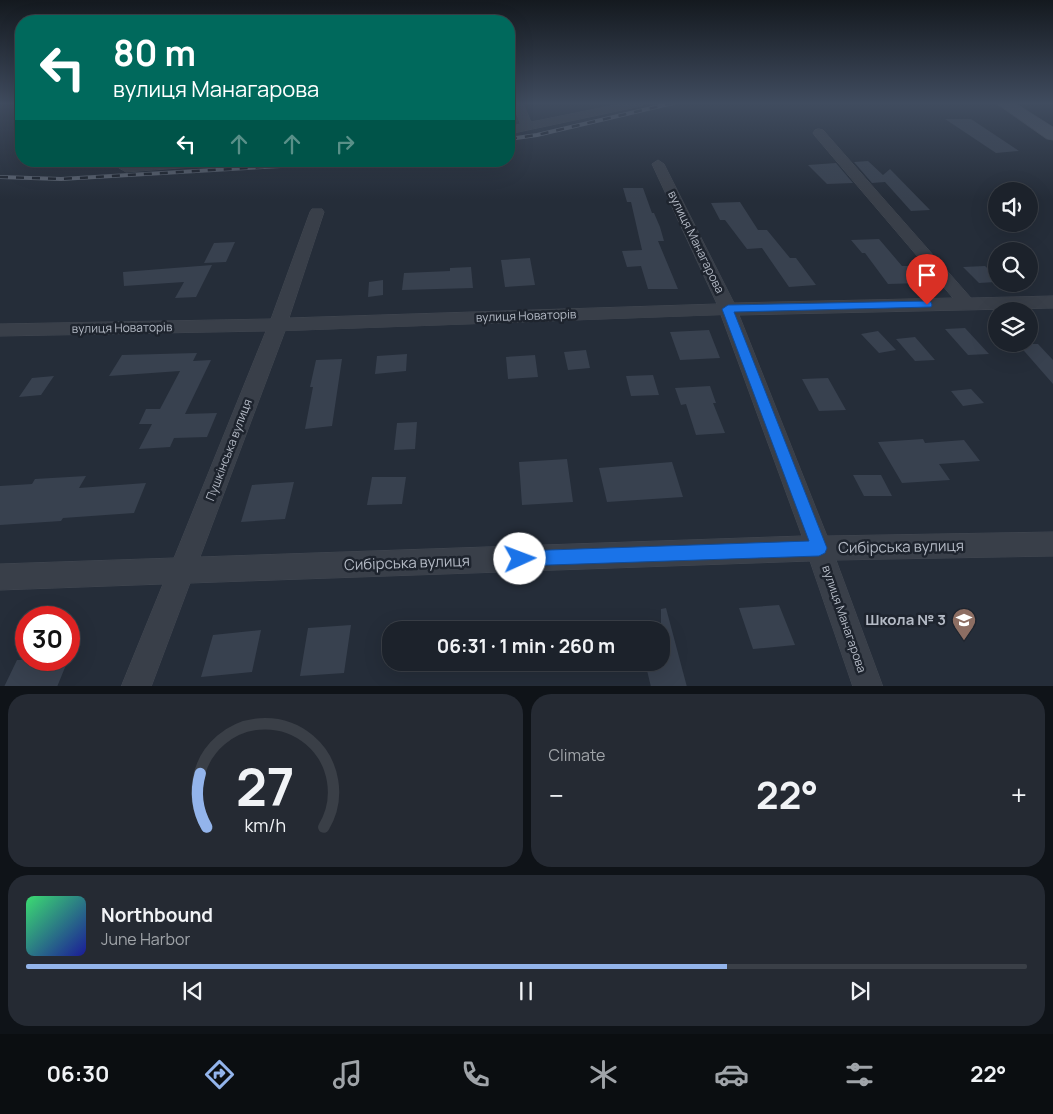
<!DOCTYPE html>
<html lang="en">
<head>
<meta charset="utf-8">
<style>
	:root { --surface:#1c222b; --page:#252a33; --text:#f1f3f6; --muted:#a0a4a9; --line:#3a3f47; --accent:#93b4eb }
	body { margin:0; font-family:Manrope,sans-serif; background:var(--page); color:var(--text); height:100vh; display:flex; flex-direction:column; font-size:19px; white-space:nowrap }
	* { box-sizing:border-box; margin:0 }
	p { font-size:16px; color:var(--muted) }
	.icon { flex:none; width:28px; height:28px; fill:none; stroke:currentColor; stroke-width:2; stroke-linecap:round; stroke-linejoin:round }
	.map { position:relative; height:686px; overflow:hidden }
	.side { display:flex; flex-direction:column; gap:8px; padding:8px; background:#0f1318; flex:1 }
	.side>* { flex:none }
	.hud { position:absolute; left:15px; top:15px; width:500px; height:152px; border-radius:20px; box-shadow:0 5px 20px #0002,0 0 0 1px var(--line); background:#00695c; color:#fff; overflow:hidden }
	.controls { position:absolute; left:988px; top:182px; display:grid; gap:10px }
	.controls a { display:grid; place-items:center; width:50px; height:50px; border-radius:50%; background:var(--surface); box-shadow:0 5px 20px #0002,0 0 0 1px var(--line); font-size:25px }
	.speed { position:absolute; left:15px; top:606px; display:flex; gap:10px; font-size:25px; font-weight:700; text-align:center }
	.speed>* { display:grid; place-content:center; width:65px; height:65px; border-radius:50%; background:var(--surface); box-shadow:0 5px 20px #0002,0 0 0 1px var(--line); line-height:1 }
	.speed .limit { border:8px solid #d22; background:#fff; color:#111 }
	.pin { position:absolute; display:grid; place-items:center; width:42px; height:42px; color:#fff; margin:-51px -21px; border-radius:50% 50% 50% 0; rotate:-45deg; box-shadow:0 0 5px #0007 }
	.pin .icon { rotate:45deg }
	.me { position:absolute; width:55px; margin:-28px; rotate:88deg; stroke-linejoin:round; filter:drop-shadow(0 0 4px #0008) }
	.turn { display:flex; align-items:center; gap:18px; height:105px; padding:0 15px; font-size:22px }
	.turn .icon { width:65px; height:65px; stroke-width:2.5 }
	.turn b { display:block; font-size:35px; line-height:42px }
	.lanes { display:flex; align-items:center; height:48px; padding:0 15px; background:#0003; justify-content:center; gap:25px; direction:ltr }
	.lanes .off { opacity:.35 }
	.big { font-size:38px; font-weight:700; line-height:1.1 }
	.side .widget { flex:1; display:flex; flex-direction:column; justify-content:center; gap:8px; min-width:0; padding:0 18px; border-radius:20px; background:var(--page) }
	.side .dial { align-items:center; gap:0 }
	.dial svg { height:130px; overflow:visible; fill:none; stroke:var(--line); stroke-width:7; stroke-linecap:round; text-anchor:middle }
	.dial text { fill:var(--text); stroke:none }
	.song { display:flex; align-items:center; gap:15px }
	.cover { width:60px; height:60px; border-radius:8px; background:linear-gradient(135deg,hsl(140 70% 55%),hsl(240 70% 35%)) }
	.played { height:5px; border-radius:2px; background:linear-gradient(90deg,var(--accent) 70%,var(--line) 70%) }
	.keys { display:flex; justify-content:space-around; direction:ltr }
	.heat { display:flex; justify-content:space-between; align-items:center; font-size:28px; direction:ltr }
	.side .tiles { flex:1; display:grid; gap:8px; grid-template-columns:1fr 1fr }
	.widget:last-child { grid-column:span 2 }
	.trip { position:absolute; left:382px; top:621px; width:288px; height:50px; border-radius:20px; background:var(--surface); box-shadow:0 5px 20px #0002,0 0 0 1px var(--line); font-weight:700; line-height:50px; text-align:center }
	.tabs { display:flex; height:80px; justify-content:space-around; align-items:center; background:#0b0e11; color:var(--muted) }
	.tabs .icon { width:35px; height:35px }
	.tabs .on { color:var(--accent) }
	.tabs b { font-size:22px; color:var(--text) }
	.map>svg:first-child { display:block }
	.building { fill:#38414f }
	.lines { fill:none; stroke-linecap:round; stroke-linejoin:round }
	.street-casing { stroke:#424852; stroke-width:1 }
	.secondary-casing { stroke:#424852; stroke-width:1 }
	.street { fill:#393f49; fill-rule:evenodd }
	.secondary { fill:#474f5c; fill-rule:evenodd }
	.rail-casing { stroke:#5b6370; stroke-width:4 }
	.rail { stroke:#1e242e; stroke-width:2.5; stroke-dasharray:8; stroke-linecap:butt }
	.route { fill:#1a73e8; stroke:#114b97 }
	.labels { text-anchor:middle; stroke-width:5; stroke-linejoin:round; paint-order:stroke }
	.street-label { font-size:12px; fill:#b4bac5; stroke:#1e242e }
	.near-street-label { font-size:15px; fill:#b4bac5; stroke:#1e242e }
	.near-poi-label { font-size:15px; font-weight:bold; fill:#b4bac5; stroke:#1e242e; text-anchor:end }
</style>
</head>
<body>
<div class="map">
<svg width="1053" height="687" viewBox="0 0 1053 687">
	<rect width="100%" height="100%" fill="#252d39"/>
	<path class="building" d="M945,119h26l48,32 -23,2z
		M868,161l15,14 7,-6 40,41 -19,1 -26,-29 -13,1 -18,-21z
		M836,163l17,20 -26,1 -19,-19z
		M623,188h20l9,25h2l6,14 4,14h-6l20,48h-30l-7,-23 -14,1 -5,-16 20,-1 -11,-48h-4z
		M740,202l18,28h9l23,28h6l20,27 -27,2 -27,-39 -15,1 -22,-29h-5l-9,-17z
		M879,239l23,27h6l14,17 -34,1 -23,-31h-3l-11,-13z
		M235,242l-9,20 -22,1 10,-20z
		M530,258l5,27 -30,2 -4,-27z
		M212,265l-16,32 -21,1 9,-16 -60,4 -1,-14z
		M985,266l11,10v6l-17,1 -16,-16z
		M471,267l2,21 -71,2 2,-17 46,-2v-3z
		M383,280v15l-15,2 1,-15z
		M965,328l24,26 -21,1 -23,-26z
		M709,330l11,28 -40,2 -10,-28z
		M878,331l18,19 -17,3 -18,-19z
		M915,337l20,23 -20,1 -19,-22z
		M1018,344h20l15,16v24z
		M586,350l4,18 -22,2 -4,-18z
		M197,353l-4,8 18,-1 -26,54 32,-1 -10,24 -33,1 -4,9 -31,2 13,-25h-13l7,-15h14l20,-38 -71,5 13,-21z
		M407,354l-1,17 -31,3 2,-18z
		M535,355l3,22 -30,2 -2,-22z
		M342,359l-10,67 -27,3 8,-42h-3l6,-27z
		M653,375l6,20 -28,1 -5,-20z
		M54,376l-13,19 -22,2 13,-19z
		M828,378l18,32 -27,1 -17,-32z
		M710,386l6,17h-3l12,30 -29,2 -10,-31 -5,1 -6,-17z
		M971,389l13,14 -21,3 -12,-15z
		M417,422l-2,27 -21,1 3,-27z
		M923,439l2,4 39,-3 16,21 -41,3 11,16 -48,3 -24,-41z
		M567,459l6,43 -51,3 -3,-43z
		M672,462l11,35 -76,5 -8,-34z
		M853,475h28l11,21h-28z
		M86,476l-7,12 67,-5 -12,30 -71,5 -2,3 -61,4v-39l32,-2 3,-5z
		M372,477h34l-4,27 -35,1z
		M294,482l-9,37 -44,3 11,-37z
		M779,605l16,40 -42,4 -14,-41z
		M666,608l21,79h-36l-6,-25h16v-53z
		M351,625l-7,48 -44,3 8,-48z
		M261,630l-9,42 -51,5 12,-42z
		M17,660h51l-11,27h-53z"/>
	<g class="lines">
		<g class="street-casing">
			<path id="street" d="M513,103h10l8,19 94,-19h21l-5,3 -132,28v-7l11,-3z
				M819,129l4,1 148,168 82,-2v12l-314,7 88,221 226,-4v24l-217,4 47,127h-30l-43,-126 -620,22 -39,104h-30l42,-103 -163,6v-26l174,-6 92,-227 -266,5v-12l271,-5 39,-107 2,-3h10l2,3 -35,106 428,-14 -65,-140 6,-4 6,4 70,139 219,-5 -138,-162 -2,-3 2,-3zM721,315l81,221 -602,21 85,-226z
				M165,161h61l-6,4 -94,7 -7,-4 7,-4z"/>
		</g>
		<g class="secondary-casing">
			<path id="secondary" d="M996,103h19l38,24v13l-6,-1z"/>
		</g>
		<use href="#street" class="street"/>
		<use href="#secondary" class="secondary"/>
		<g class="rail-casing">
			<path id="rail" d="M509,139l28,-4 136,-32
				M0,177l61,2 237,-14 28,-4"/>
		</g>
		<use href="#rail" class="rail"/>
	</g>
	<linearGradient id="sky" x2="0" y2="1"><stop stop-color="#14191f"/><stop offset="0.52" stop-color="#404c5f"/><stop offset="1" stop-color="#404c5f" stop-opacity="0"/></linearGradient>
	<rect width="1053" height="199" fill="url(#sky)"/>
	<path class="route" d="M927,301l4,1 1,3 -1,2 -197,5 93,236 -2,5 -6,3 -299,10 -5,-2 -2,-5 2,-6 5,-2 289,-10 -87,-232 6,-4z"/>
	<defs>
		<g id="school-pin" transform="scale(1.25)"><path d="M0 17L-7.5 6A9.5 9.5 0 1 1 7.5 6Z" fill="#8d6e63" stroke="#1e242e"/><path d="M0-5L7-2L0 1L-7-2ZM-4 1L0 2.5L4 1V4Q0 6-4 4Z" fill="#fff"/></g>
	</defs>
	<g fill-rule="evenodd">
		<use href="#school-pin" x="964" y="620"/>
	</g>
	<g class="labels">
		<g class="street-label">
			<text transform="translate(696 242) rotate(64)" y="4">вулиця Манагарова</text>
			<text transform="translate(526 316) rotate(-2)" y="4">вулиця Новаторів</text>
			<text transform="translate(122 328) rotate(-1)" y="4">вулиця Новаторів</text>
			<text transform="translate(229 450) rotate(-69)" y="4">Пушкінська вулиця</text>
			<text transform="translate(844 619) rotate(71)" y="4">вулиця Манагарова</text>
		</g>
		<g class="near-street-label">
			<text transform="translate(901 547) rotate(-1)" y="5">Сибірська вулиця</text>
			<text transform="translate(407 563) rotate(-2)" y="5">Сибірська вулиця</text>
		</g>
		<g class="near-poi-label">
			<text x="946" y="625">Школа № 3</text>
		</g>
	</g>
</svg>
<div class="controls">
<a><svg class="icon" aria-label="sound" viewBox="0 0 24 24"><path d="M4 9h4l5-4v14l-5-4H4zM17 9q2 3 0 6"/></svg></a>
<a><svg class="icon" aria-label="search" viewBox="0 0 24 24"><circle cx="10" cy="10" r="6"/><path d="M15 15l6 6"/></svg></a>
<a><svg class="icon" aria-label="layers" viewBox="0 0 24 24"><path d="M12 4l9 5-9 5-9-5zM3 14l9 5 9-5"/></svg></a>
</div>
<div class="speed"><div class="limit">30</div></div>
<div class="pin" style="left:927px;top:305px;background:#d93025"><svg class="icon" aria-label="arrive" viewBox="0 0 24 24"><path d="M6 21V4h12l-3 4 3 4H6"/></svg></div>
<svg class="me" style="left:520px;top:559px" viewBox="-20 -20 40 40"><circle r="19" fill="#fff"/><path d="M0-13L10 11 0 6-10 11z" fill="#1a73e8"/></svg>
<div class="trip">06:31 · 1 min · 260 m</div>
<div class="hud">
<div class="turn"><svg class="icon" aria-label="left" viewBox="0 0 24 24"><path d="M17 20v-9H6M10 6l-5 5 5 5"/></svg><div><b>80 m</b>вулиця Манагарова</div></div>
<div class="lanes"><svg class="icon" aria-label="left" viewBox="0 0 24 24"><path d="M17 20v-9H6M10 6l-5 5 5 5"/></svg><svg class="icon off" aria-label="ahead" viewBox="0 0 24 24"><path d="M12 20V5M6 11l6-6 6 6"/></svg><svg class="icon off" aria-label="ahead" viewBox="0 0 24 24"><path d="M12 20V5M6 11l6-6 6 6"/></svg><svg class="icon off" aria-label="right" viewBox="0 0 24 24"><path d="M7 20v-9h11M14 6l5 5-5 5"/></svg></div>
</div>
</div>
<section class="side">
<div class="tiles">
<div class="widget dial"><svg viewBox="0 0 100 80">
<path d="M14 69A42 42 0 1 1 86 69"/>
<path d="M14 69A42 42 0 0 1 10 36" stroke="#93b4eb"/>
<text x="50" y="56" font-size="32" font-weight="700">27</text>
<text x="50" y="72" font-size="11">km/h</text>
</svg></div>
<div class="widget"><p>Climate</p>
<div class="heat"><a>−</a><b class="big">22°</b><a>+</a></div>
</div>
<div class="widget">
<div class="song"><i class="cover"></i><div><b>Northbound</b><p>June Harbor</p></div></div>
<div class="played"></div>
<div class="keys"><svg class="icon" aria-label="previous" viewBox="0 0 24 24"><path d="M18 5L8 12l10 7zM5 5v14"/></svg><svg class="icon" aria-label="pause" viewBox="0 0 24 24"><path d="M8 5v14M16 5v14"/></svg><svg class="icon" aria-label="next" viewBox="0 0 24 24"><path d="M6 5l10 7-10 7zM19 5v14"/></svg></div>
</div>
</div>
</section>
<nav class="tabs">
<b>06:30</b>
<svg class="icon on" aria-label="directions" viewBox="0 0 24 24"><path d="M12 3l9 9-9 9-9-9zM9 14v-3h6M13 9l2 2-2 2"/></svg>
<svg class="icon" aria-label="music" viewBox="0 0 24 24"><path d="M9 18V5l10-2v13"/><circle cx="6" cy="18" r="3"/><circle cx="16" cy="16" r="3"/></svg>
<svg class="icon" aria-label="phone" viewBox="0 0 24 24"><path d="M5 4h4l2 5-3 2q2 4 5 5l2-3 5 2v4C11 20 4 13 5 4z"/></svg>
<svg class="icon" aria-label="climate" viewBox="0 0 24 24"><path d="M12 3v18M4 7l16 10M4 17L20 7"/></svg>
<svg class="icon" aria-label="car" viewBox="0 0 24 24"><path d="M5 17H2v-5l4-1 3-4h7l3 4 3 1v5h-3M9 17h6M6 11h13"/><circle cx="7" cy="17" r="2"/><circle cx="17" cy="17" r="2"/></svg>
<svg class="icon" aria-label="filters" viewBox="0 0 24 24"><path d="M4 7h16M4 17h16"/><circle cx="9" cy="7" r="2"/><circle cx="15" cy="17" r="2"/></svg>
<b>22°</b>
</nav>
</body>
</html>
